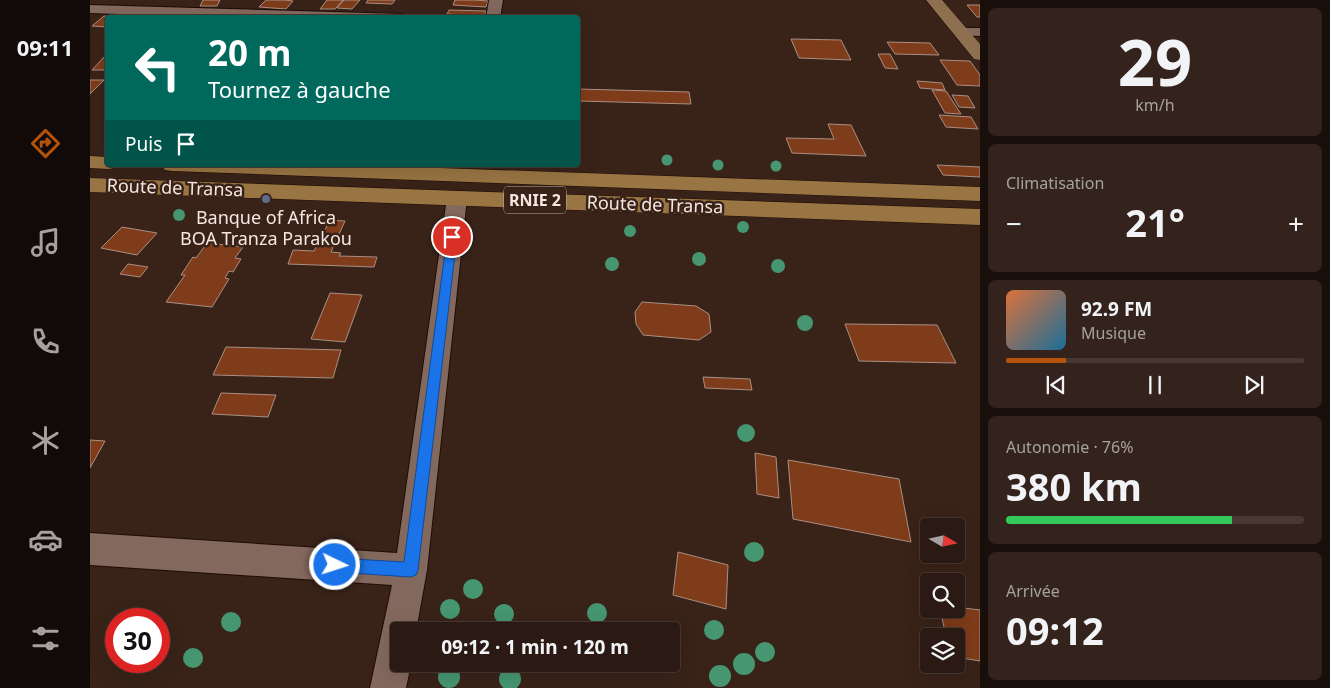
<!DOCTYPE html>
<html lang="fr">
<head>
<meta charset="utf-8">
<style>
	:root { --surface:#2b1a13; --page:#33231c; --text:#f1f3f6; --muted:#a6a1a0; --line:#473833; --accent:#b45309 }
	body { margin:0; font-family:"Noto Sans",sans-serif; background:var(--page); color:var(--text); height:100vh; display:flex; flex-direction:column; font-size:19px; white-space:nowrap }
	* { box-sizing:border-box; margin:0 }
	p { font-size:16px; color:var(--muted) }
	.icon { flex:none; width:28px; height:28px; fill:none; stroke:currentColor; stroke-width:2; stroke-linecap:round; stroke-linejoin:round }
	.map { position:relative; flex:1; overflow:hidden }
	.side { display:flex; flex-direction:column; gap:8px; padding:8px; background:#180e0a; width:350px }
	.side>* { flex:none }
	.top-card { position:absolute; left:15px; top:15px; width:475px; height:152px; border-radius:5px; box-shadow:0 5px 20px #0002,0 0 0 1px var(--line); background:#00695c; color:#fff; overflow:hidden }
	.needle { width:32px; rotate:99deg }
	.tools { position:absolute; left:830px; top:518px; display:grid; gap:10px }
	.tools a { display:grid; place-items:center; width:45px; height:45px; border-radius:5px; background:var(--surface); box-shadow:0 5px 20px #0002,0 0 0 1px var(--line); font-size:25px }
	.speed { position:absolute; left:15px; top:608px; display:flex; gap:10px; font-size:25px; font-weight:700; text-align:center }
	.speed>* { display:grid; place-content:center; width:65px; height:65px; border-radius:50%; background:var(--surface); box-shadow:0 5px 20px #0002,0 0 0 1px var(--line); line-height:1 }
	.speed .limit { border:8px solid #d22; background:#fff; color:#111 }
	.pin { position:absolute; display:grid; place-items:center; width:42px; height:42px; color:#fff; margin:-21px; border:2px solid #fff; border-radius:50%; box-shadow:0 1px 5px #0007 }
	.me { position:absolute; width:55px; margin:-28px; rotate:94deg; stroke-linejoin:round; filter:drop-shadow(0 0 4px #0008) }
	.turn { display:flex; align-items:center; gap:18px; height:105px; padding:0 20px; font-size:22px }
	.turn .icon { width:65px; height:65px; stroke-width:2.5 }
	.turn b { display:block; font-size:35px; line-height:42px }
	.then { display:flex; align-items:center; height:48px; padding:0 20px; background:#0003; gap:10px; font-size:19px }
	.big { font-size:38px; font-weight:700; line-height:1.1 }
	.side .tile { flex:1; display:flex; flex-direction:column; justify-content:center; gap:8px; min-width:0; padding:0 18px; border-radius:8px; background:var(--page) }
	.side .dial { align-items:center; gap:0 }
	.dial b { font-size:65px; line-height:1 }
	.song { display:flex; align-items:center; gap:15px }
	.cover { width:60px; height:60px; border-radius:8px; background:linear-gradient(135deg,hsl(20 70% 55%),hsl(200 70% 35%)) }
	.played { height:5px; border-radius:2px; background:linear-gradient(90deg,var(--accent) 20%,var(--line) 20%) }
	.keys { display:flex; justify-content:space-around; direction:ltr }
	.heat { display:flex; justify-content:space-between; align-items:center; font-size:28px; direction:ltr }
	.charge { height:8px; border-radius:4px; background:linear-gradient(90deg,#34c759 76%,var(--line) 0) }
	.trip { position:absolute; left:300px; top:622px; width:290px; height:50px; border-radius:5px; background:var(--surface); box-shadow:0 5px 20px #0002,0 0 0 1px var(--line); font-weight:700; line-height:50px; text-align:center }
	main { display:flex; flex:1; min-height:0 }
	.tab-bar { display:flex; flex-direction:column; width:90px; justify-content:space-around; align-items:center; background:#110a08; color:var(--muted) }
	.tab-bar .icon { width:35px; height:35px }
	.tab-bar .on { color:var(--accent) }
	.tab-bar b { font-size:22px; color:var(--text) }
	.map>svg:first-child { display:block }
	.building { fill:#7f3c1a; stroke:#aa8f83 }
	.lines { fill:none; stroke-linecap:round; stroke-linejoin:round }
	.street-casing { stroke:#1f0c04; stroke-width:2 }
	.secondary-casing { stroke:#1f0c04; stroke-width:1 }
	.primary-casing { stroke:#1f0c04; stroke-width:1 }
	.street { fill:#83685d; fill-rule:evenodd }
	.secondary { fill:#8e6f50; fill-rule:evenodd }
	.primary { fill:#997543; fill-rule:evenodd }
	.tree { fill:#469671 }
	.route { fill:#1a73e8; stroke:#114b97 }
	.service-dot { fill:#5c6f8a; stroke:#392319; stroke-width:2 }
	.labels { text-anchor:middle; stroke-width:5; stroke-linejoin:round; paint-order:stroke }
	.shield { fill:#392319; stroke:#bdaca4; stroke-width:1 }
	.shield-label { font-size:16px; font-weight:bold; fill:#f6e6e0 }
	.street-label { font-size:18px; fill:#f6e6e0; stroke:#392319 }
	.poi-label { font-size:18px; fill:#f6e6e0; stroke:#392319 }
</style>
</head>
<body>
<main>
<nav class="tab-bar">
<b>09:11</b>
<svg class="icon on" aria-label="directions" viewBox="0 0 24 24"><path d="M12 3l9 9-9 9-9-9zM9 14v-3h6M13 9l2 2-2 2"/></svg>
<svg class="icon" aria-label="music" viewBox="0 0 24 24"><path d="M9 18V5l10-2v13"/><circle cx="6" cy="18" r="3"/><circle cx="16" cy="16" r="3"/></svg>
<svg class="icon" aria-label="phone" viewBox="0 0 24 24"><path d="M5 4h4l2 5-3 2q2 4 5 5l2-3 5 2v4C11 20 4 13 5 4z"/></svg>
<svg class="icon" aria-label="climate" viewBox="0 0 24 24"><path d="M12 3v18M4 7l16 10M4 17L20 7"/></svg>
<svg class="icon" aria-label="car" viewBox="0 0 24 24"><path d="M5 17H2v-5l4-1 3-4h7l3 4 3 1v5h-3M9 17h6M6 11h13"/><circle cx="7" cy="17" r="2"/><circle cx="17" cy="17" r="2"/></svg>
<svg class="icon" aria-label="filters" viewBox="0 0 24 24"><path d="M4 7h16M4 17h16"/><circle cx="9" cy="7" r="2"/><circle cx="15" cy="17" r="2"/></svg>
</nav>
<div class="map">
<svg width="890" height="688" viewBox="0 0 890 688">
	<rect width="100%" height="100%" fill="#392319"/>
	<path class="building" d="M113,0h17l-3,6h-17z
		M176,0h19l8,1 -7,8 -27,-2z
		M237,0h16l-8,9h-15z
		M254,0h16l-8,9 -15,-1z
		M278,0h27l-3,4 -26,-1z
		M365,0h20l13,1 -2,6 -33,-2z
		M877,5h13v12h-3z
		M359,10l37,1 -2,5 -37,-2z
		M14,16l33,2h-29v9l-16,-1z
		M701,39l50,1 10,20 -52,-2z
		M797,42l43,1 9,12 -44,-1z
		M788,54h12l8,15 -13,-1z
		M15,56h3v14h-16z
		M850,60l30,1 10,14v11l-23,-1z
		M0,80h14l-14,14z
		M827,81l25,2 3,7 -25,-2z
		M488,89l111,3 2,12 -113,-3z
		M842,90l14,1 15,23 -16,-1z
		M862,95l16,1 7,12 -16,-1z
		M849,115l32,2 7,12 -32,-2z
		M738,124l23,1 15,31 -74,-3 -6,-15 48,1z
		M847,165l43,2v10l-37,-2z
		M240,220l15,1 -14,31 10,1 -2,3 38,1 -3,10 -86,-3 5,-14 21,1z
		M32,227l35,6 -20,22 -36,-7z
		M117,243l36,4 -8,11 6,1 -8,13 -4,-1 -4,7 4,1 -17,28 -46,-5 19,-27h-4l12,-18 3,1z
		M38,264l20,3 -8,10 -20,-3z
		M240,293l32,2 -17,47 -34,-3z
		M552,302l54,4 13,8 2,18 -12,8 -56,-5 -7,-11 -1,-12z
		M755,324l92,1 19,38 -97,-2z
		M136,347l115,3 -8,28 -120,-3z
		M613,377l47,2 2,11 -47,-2z
		M131,393l55,2 -8,22 -56,-3z
		M0,440l15,1 -15,27z
		M665,453l21,4 3,41 -22,-4z
		M698,460l111,19 12,63 -118,-23z
		M588,552l50,13 -2,44 -53,-14z
		M866,607l24,3v51l-24,-4v-21h-10l-6,-27h16z"/>
	<g class="lines">
		<g class="street-casing">
			<path id="street" d="M399,0h14l-3,18h-14z
				M0,5l312,9 7,4h-172l-147,-5z
				M870,28h20v8l-25,-1 -2,-3 2,-3z
				M367,191l7,2 3,5 -40,372 -11,61h-17v33h12l-5,24h-36l22,-103 -302,-20v-32l307,20 50,-355 3,-5z"/>
		</g>
		<g class="secondary-casing">
			<path id="secondary" d="M836,0h16l38,44v16l-6,-1z"/>
		</g>
		<g class="primary-casing">
			<path id="primary" d="M0,156l18,1v8h9l-2,3 -7,1 -18,-1z
				M71,165h195l624,22v14l-808,-30 -7,-1z
				M0,178l890,31v16l-890,-33z"/>
		</g>
		<use href="#street" class="street"/>
		<use href="#secondary" class="secondary"/>
		<use href="#primary" class="primary"/>
	</g>
	<g class="tree">
		<circle cx="577" cy="160" r="5.5"/>
		<circle cx="628" cy="165" r="5.5"/>
		<circle cx="686" cy="166" r="5.5"/>
		<circle cx="89" cy="215" r="6"/>
		<circle cx="653" cy="227" r="6"/>
		<circle cx="540" cy="231" r="6"/>
		<circle cx="609" cy="259" r="7"/>
		<circle cx="522" cy="264" r="7"/>
		<circle cx="688" cy="266" r="7"/>
		<circle cx="715" cy="323" r="8"/>
		<circle cx="656" cy="433" r="9"/>
		<circle cx="664" cy="552" r="10"/>
		<circle cx="383" cy="589" r="10"/>
		<circle cx="360" cy="609" r="10"/>
		<circle cx="507" cy="613" r="10"/>
		<circle cx="414" cy="614" r="10"/>
		<circle cx="141" cy="622" r="10"/>
		<circle cx="624" cy="630" r="10"/>
		<circle cx="675" cy="652" r="10"/>
		<circle cx="103" cy="658" r="10"/>
		<circle cx="654" cy="664" r="11"/>
		<circle cx="630" cy="676" r="11"/>
		<circle cx="359" cy="677" r="11"/>
		<circle cx="420" cy="679" r="11"/>
	</g>
	<path class="route" d="M362,234l5,3 -39,333 -2,5 -5,2 -76,-5 -5,-2 -2,-5 2,-5 5,-2 69,4 43,-325z"/>
	<circle class="service-dot" cx="176" cy="199" r="5"/>
	<g class="labels">
		<rect class="shield" x="414" y="186.5" width="62" height="27" rx="4"/>
		<g class="shield-label">
			<text x="445" y="206">RNIE 2</text>
		</g>
		<g class="street-label">
			<text transform="translate(85 188) rotate(2)" y="6">Route de Transa</text>
			<text transform="translate(565 205) rotate(2)" y="6">Route de Transa</text>
		</g>
		<g class="poi-label">
			<text x="176" y="224">Banque of Africa<tspan x="176" dy="21">BOA Tranza Parakou</tspan></text>
		</g>
	</g>
</svg>
<div class="tools">
<a><svg class="needle" viewBox="-14 -14 28 28"><path d="M0-13l5 13h-10z" fill="#e53935"/><path d="M0 13l5-13h-10z" fill="#a6a1a0"/></svg></a>
<a><svg class="icon" aria-label="search" viewBox="0 0 24 24"><circle cx="10" cy="10" r="6"/><path d="M15 15l6 6"/></svg></a>
<a><svg class="icon" aria-label="layers" viewBox="0 0 24 24"><path d="M12 4l9 5-9 5-9-5zM3 14l9 5 9-5"/></svg></a>
</div>
<div class="speed"><div class="limit">30</div></div>
<div class="pin" style="left:362px;top:237px;background:#d93025"><svg class="icon" aria-label="arrive" viewBox="0 0 24 24"><path d="M6 21V4h12l-3 4 3 4H6"/></svg></div>
<svg class="me" style="left:245px;top:565px" viewBox="-20 -20 40 40"><circle r="17" fill="#1a73e8" stroke="#fff" stroke-width="3"/><path d="M0-11L8 9 0 5-8 9z" fill="#fff"/></svg>
<div class="trip">09:12 · 1 min · 120 m</div>
<div class="top-card">
<div class="turn"><svg class="icon" aria-label="left" viewBox="0 0 24 24"><path d="M17 20v-9H6M10 6l-5 5 5 5"/></svg><div><b>20 m</b>Tournez à gauche</div></div>
<div class="then">Puis<svg class="icon" aria-label="arrive" viewBox="0 0 24 24"><path d="M6 21V4h12l-3 4 3 4H6"/></svg></div>
</div>
</div>
<section class="side">
<div class="tile dial"><b>29</b><p>km/h</p></div>
<div class="tile"><p>Climatisation</p>
<div class="heat"><a>−</a><b class="big">21°</b><a>+</a></div>
</div>
<div class="tile">
<div class="song"><i class="cover"></i><div><b>92.9 FM</b><p>Musique</p></div></div>
<div class="played"></div>
<div class="keys"><svg class="icon" aria-label="previous" viewBox="0 0 24 24"><path d="M18 5L8 12l10 7zM5 5v14"/></svg><svg class="icon" aria-label="pause" viewBox="0 0 24 24"><path d="M8 5v14M16 5v14"/></svg><svg class="icon" aria-label="next" viewBox="0 0 24 24"><path d="M6 5l10 7-10 7zM19 5v14"/></svg></div>
</div>
<div class="tile"><p>Autonomie · 76%</p><b class="big">380 km</b><div class="charge"></div></div>
<div class="tile"><p>Arrivée</p><b class="big">09:12</b></div>
</section>
</main>
</body>
</html>
